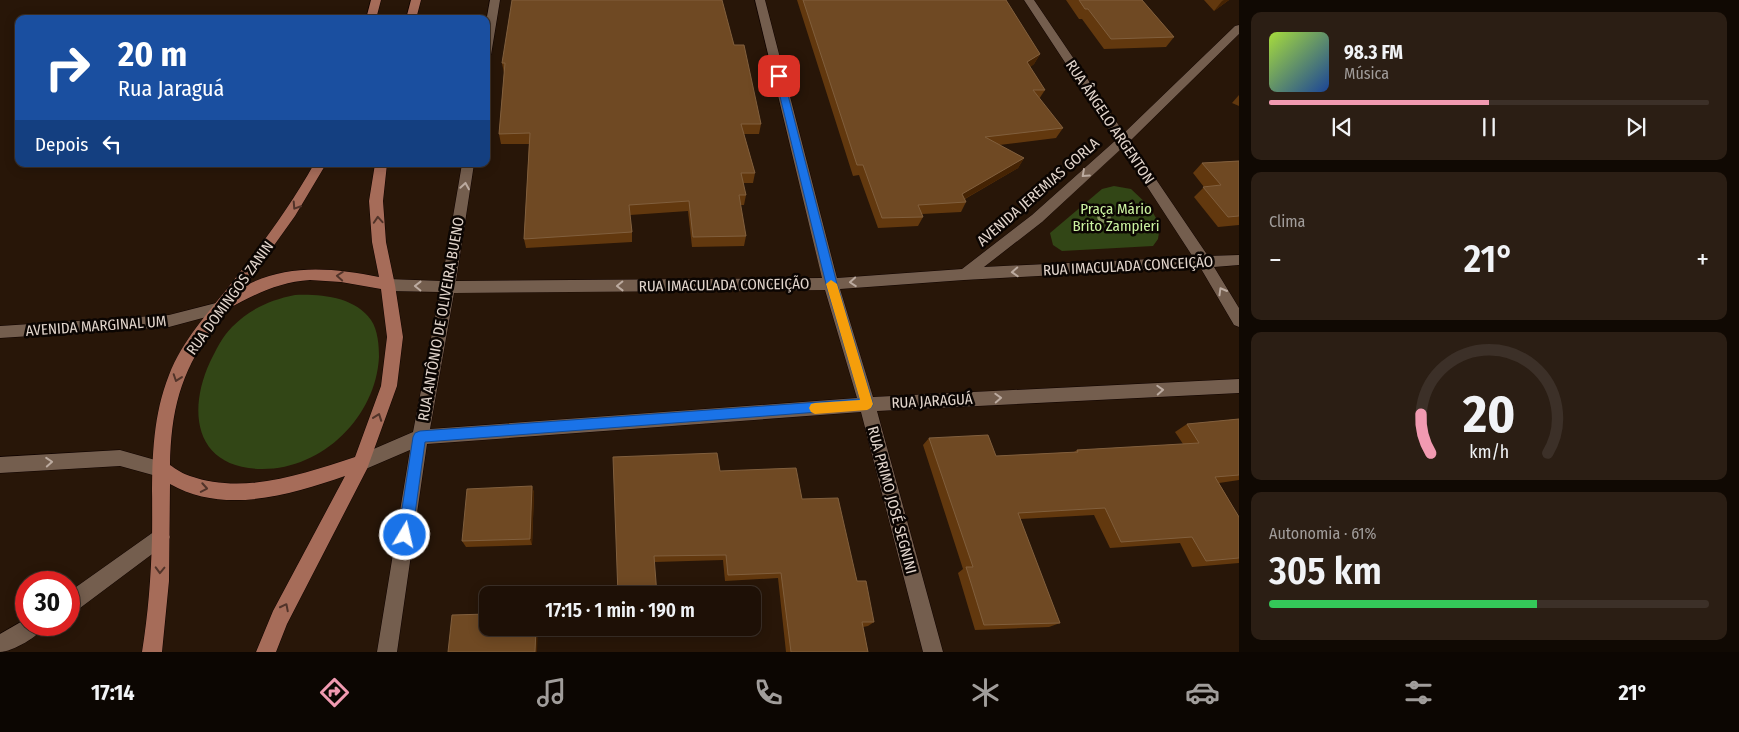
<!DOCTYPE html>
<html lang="pt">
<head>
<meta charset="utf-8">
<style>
	:root { --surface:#1e1006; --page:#2b1e14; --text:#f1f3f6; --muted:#a19d9b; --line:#3c3028; --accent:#f19ab1 }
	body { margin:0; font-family:"Fira Sans Condensed",sans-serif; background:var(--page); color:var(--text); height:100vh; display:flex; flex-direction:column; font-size:19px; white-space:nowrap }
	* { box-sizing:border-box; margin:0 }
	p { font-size:16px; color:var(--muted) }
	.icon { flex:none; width:28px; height:28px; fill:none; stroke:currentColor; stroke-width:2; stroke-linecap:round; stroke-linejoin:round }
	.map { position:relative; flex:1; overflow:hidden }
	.details { display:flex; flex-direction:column; gap:12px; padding:12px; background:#100903; width:500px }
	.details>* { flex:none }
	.hud { position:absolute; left:15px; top:15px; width:475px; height:152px; border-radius:10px; box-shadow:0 2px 12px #0003,0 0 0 1px var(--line); background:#1a4fa0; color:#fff; overflow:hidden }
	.speed { position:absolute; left:15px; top:571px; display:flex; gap:10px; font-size:25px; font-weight:700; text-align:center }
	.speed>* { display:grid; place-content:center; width:65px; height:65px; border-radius:50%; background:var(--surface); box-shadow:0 2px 12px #0003,0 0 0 1px var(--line); line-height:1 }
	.speed .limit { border:8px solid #d22; background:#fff; color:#111 }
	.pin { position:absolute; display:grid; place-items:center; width:42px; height:42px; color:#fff; margin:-21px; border-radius:10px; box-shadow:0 2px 8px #0006 }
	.me { position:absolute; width:55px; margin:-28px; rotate:9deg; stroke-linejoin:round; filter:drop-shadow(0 0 4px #0008) }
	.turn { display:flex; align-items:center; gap:18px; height:105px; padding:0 20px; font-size:22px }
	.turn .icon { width:65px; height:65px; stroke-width:2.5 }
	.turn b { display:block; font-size:35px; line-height:42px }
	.then { display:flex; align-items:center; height:48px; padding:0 20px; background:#0003; gap:10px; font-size:19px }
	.big { font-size:38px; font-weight:600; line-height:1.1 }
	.details .tile { flex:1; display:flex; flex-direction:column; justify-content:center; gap:8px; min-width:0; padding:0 18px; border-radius:10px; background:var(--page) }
	.details .dial { align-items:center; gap:0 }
	.dial svg { height:130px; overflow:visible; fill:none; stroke:var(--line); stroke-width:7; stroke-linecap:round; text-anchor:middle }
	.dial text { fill:var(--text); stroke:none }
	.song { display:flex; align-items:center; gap:15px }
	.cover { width:60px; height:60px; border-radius:8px; background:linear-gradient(135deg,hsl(80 70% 55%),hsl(220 70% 35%)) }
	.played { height:5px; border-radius:2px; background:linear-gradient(90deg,var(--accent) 50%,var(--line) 50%) }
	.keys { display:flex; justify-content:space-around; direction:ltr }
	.heat { display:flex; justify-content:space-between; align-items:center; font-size:28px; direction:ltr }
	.charge { height:8px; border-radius:4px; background:linear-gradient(90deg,#34c759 61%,var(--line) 0) }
	.trip { position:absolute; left:479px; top:586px; width:282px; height:50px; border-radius:10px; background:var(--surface); box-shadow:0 2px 12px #0003,0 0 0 1px var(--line); font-weight:600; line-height:50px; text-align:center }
	.dock { display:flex; height:80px; justify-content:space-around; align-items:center; background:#0c0602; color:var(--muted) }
	.dock .icon { width:35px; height:35px }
	.dock .current { color:var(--accent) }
	.dock b { font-size:22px; color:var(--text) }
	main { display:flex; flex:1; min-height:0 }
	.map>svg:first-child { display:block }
	.green { fill:#324616 }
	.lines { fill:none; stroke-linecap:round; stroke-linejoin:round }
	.minor-casing { stroke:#100300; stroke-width:1 }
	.major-casing { stroke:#100300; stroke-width:1 }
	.minor { fill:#745e4e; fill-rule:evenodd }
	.major { fill:#a66c59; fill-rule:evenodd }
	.tree { fill:#828f5c }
	.wall { fill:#62380e }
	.shaded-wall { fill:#452303 }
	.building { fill:#6f4923; stroke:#815f3d }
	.oneway { stroke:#bcaba0 }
	.oneway2 { stroke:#513329 }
	.route { fill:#1a73e8; stroke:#114b97 }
	.slow { fill:#f59e0b }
	.labels { text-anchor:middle; stroke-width:5; stroke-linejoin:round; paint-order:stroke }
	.street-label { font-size:15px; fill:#e2d5cc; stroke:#0b0502 }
	.park-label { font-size:15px; fill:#cbf2a0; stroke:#0b0502 }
</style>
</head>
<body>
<main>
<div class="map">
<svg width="1239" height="652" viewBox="0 0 1239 652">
	<rect width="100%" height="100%" fill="#281608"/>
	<path class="green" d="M1114,186l17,3 18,17 11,19 -2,14 -5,7 -91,5 -9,-6 -3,-12 52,-44z
		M295,295c26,-1 60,2 76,25 7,10 8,26 8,37 -3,60 -57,113 -118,112 -66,-1 -74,-57 -51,-107 6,-12 12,-25 22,-35 18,-18 38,-27 63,-32z"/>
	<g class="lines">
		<g class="minor-casing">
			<path id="minor" d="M490,0h10l-9,55 -5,3v-36z
				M755,0h10l72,278 125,-9 70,-54 84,-75 -92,-140h10l90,133 111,-107 4,-1v9l-109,107 78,115 31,-1v10l-25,2 25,41v19l-5,-2 -34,-58 -236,13 -124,9 33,108 366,-18v14l-362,18 66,241h-20l-62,-240 -434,32 -30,208h-20l33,-202 -49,21 -6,-2 -3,-6 3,-6 58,-25 27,-140 -52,-1 -5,-2 -2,-4 2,-4 5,-2 54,2 20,-117h12l-18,117 366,-3zM1122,148l71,109 -209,10 58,-45zM825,290l32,108 -427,31 24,-136z
				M220,302l5,2 2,4 -2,4 -56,15 -169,11v-12l169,-11z
				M120,450l46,13 3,6 -3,6 -6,2 -40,-11 -120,7v-16z
				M161,528l6,3 3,6 -3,6 -91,68 -7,3v-22l86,-61z
				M26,619v6h19c-5,11 -33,27 -45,27v-18z"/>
		</g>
		<g class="major-casing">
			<path id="major" d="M371,0h10l-5,19h-10z
				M411,0h10l-5,19h-10z
				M314,164h12l-31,52 -50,70c43,-23 89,-18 134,-9l-7,-35 -3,-41 6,-37h12l-4,37 3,41 9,43 8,52 -6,49 -30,83 -80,155 -11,28h-20l17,-41 72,-135c-55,19 -121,39 -175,8l-1,97 -7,71h-20c6,-37 9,-75 10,-113 1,-55 -4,-111 17,-164 13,-34 39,-62 61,-90 30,-38 60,-78 84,-121zM310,280l31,2 40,7 6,48 -6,49 -26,71c-52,17 -111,38 -165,19 -7,-2 -14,-7 -20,-11 1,-53 10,-92 42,-135 4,-6 10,-17 16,-21 27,-15 51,-27 82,-29z"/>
		</g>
		<use href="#minor" class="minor"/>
		<use href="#major" class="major"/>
	</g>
	<circle class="tree" cx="1104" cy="216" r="7"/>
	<path class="wall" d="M797,0h209l34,54 -6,10 -4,3 15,23 -6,9 24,29 -7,10 -57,7 25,13 -6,10 -53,31 1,3 -5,10 -39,2 1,3 -5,9 -40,2 -19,-53 -6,1z
		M1066,0h76l32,37 -8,10 -62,2 -22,-30h-3z
		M1204,0h25l-15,11z
		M734,45l27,79 -2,10h-15l11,39 -2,10h-10l3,12 -2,10h-4l6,31 -2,10 -52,1 -4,-36 -58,4 2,17v10l-106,6 -2,-9 5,-95h-28l-2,-10 5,-61 -2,-10z
		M1239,95v11l-7,-3z
		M1239,161v64l-21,2 -24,-30 10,-10 -11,-14 9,-10z
		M1239,419v61l-20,3 20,34v46l-47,4 -12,-24 -70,5 -16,-33 -74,4 40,104 -11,4 -74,3 -17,-57 5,-4 -40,-124 6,-7 67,18 78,-4 3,-2 106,-6 -8,-12 12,-8z
		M720,471l82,28 55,82 17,41 -6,4 -5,1 5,25h-82l-8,-74 -53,3 -2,-21 -68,2 -37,33z
		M532,486l2,7 -2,52 -66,2 -4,-6z"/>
	<path class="shaded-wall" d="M1224,0h5l-15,11 8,-10z
		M1040,54l-6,10 -12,9 5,-11z
		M1024,158l-6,10 -59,34 3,-8z
		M532,486l2,7 -2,52 -2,-6z
		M536,628h2l-1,24h-2z"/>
	<path class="building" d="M512,0h210l12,45h10l17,79h-20l14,49h-14l5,22h-7l7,41 -53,1 -4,-36 -60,4 3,27 -108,7 6,-106 -31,1 6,-71h-3z
		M803,0h203l34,54 -13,8 18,28h-12l30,38 -78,9 39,21 -62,36 4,8 -48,3 5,12 -41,1 -19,-53h-6z
		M1079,0h63l32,37 -63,2 -23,-30h-3z
		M1239,161v55l-11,1 -25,-30 18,-2 -19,-22z
		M1239,419v56l-24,2 24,40v41l-33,3 -14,-24 -71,5 -16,-34 -87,5 42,110 -76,2 -18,-58h7l-44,-129 59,-3 8,21 82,-4 -1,-2 122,-7 -12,-19z
		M717,453l3,18 76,-3 6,31 36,-1 19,83h9l8,41h-12l6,30h-77l-10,-79 -53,2 -2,-20 -72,1 3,39h-39l-5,-138z
		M532,486l-2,53 -68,2 5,-52z
		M488,614v14h48l-1,24h-87l4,-37z"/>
	<defs><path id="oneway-chevron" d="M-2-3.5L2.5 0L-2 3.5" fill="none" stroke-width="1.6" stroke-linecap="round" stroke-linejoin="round" transform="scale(1.25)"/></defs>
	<g class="oneway">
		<use href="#oneway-chevron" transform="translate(1085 174) rotate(138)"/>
		<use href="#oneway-chevron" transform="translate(465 186) rotate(-81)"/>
		<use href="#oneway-chevron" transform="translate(1015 272) rotate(177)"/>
		<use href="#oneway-chevron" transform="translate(853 282) rotate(176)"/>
		<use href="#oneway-chevron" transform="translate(418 286) rotate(-179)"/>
		<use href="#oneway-chevron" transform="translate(620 286) rotate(179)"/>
		<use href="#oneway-chevron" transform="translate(1222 291) rotate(-120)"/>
		<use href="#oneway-chevron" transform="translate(1160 390) rotate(-3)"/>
		<use href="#oneway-chevron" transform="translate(998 398) rotate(-3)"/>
		<use href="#oneway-chevron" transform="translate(49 462) rotate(-4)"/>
	</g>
	<g class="oneway2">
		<use href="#oneway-chevron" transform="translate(296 206) rotate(123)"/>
		<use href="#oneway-chevron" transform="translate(378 220) rotate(-94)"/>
		<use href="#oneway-chevron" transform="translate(340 276) rotate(-176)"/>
		<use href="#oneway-chevron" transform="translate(177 378) rotate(109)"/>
		<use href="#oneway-chevron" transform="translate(378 417) rotate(-70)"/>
		<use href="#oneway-chevron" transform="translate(204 488) rotate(10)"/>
		<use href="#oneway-chevron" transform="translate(160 570) rotate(92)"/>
		<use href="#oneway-chevron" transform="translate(285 607) rotate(-63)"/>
	</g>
	<path class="route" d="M779,73l4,3 54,208 36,120 -2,4 -446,34 -13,93 -2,5 -5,2 -5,-2 -2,-5 15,-98 2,-4 5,-2 440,-32 -34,-115 -51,-208z"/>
	<path class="slow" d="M831,280l6,4 36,120 -2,4 -4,2 -52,4 -4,-2 -2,-4 2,-4 4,-1 45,-3 -34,-116z"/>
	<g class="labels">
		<g class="street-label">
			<text transform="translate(1110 122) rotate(56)" y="5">RUA ÂNGELO ARGENTON</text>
			<text transform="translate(1038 192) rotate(-41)" y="5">AVENIDA JEREMIAS GORLA</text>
			<text transform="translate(1128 266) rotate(-3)" y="5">RUA IMACULADA CONCEIÇÃO</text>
			<text transform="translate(724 285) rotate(-1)" y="5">RUA IMACULADA CONCEIÇÃO</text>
			<text transform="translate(230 298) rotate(-54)" y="5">RUA DOMINGOS ZANIN</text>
			<text transform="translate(441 319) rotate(-80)" y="5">RUA ANTÔNIO DE OLIVEIRA BUENO</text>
			<text transform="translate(96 326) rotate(-4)" y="5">AVENIDA MARGINAL UM</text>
			<text transform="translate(932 401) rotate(-3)" y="5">RUA JARAGUÁ</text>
			<text transform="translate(892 500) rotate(75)" y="5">RUA PRIMO JOSÉ SEGNINI</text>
		</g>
		<g class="park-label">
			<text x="1116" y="214">Praça Mário<tspan x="1116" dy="17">Brito Zampieri</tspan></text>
		</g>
	</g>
</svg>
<div class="speed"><div class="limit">30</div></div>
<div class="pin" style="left:779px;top:76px;background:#d93025"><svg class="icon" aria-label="arrive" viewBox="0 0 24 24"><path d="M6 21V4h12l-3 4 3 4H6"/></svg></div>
<svg class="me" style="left:405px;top:535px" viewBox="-20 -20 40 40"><circle r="17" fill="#1a73e8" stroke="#fff" stroke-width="3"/><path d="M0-11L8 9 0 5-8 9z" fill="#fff"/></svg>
<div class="trip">17:15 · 1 min · 190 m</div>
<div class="hud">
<div class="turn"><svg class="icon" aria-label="right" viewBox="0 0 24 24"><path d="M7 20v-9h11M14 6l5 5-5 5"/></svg><div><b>20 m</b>Rua Jaraguá</div></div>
<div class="then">Depois<svg class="icon" aria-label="left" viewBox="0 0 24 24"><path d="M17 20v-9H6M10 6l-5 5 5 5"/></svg></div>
</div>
</div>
<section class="details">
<div class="tile">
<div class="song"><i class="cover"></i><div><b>98.3 FM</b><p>Música</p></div></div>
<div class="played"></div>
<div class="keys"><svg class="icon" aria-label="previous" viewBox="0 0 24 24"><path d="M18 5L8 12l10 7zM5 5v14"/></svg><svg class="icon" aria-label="pause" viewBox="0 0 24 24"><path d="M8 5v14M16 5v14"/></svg><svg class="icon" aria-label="next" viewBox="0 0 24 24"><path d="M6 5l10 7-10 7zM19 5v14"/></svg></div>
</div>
<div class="tile"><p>Clima</p>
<div class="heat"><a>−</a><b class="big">21°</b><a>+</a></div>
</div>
<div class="tile dial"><svg viewBox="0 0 100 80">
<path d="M14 69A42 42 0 1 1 86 69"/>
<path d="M14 69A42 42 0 0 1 8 45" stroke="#f19ab1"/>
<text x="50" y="56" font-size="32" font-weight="700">20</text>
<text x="50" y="72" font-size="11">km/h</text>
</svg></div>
<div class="tile"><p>Autonomia · 61%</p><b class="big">305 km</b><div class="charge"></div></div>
</section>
</main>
<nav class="dock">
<b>17:14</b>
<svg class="icon current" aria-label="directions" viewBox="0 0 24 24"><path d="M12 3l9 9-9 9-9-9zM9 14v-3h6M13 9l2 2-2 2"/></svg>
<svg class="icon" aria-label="music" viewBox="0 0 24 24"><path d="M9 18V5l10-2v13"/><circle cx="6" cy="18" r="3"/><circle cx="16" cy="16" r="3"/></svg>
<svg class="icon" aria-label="phone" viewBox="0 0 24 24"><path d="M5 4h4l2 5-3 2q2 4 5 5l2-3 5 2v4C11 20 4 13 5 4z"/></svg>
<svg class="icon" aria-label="climate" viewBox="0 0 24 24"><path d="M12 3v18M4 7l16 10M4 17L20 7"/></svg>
<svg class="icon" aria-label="car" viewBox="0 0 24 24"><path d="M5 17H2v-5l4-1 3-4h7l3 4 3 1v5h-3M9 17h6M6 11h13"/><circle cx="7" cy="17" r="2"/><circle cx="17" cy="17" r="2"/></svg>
<svg class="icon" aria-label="filters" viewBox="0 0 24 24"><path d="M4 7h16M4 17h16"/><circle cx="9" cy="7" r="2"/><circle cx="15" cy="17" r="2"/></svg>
<b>21°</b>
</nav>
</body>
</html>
